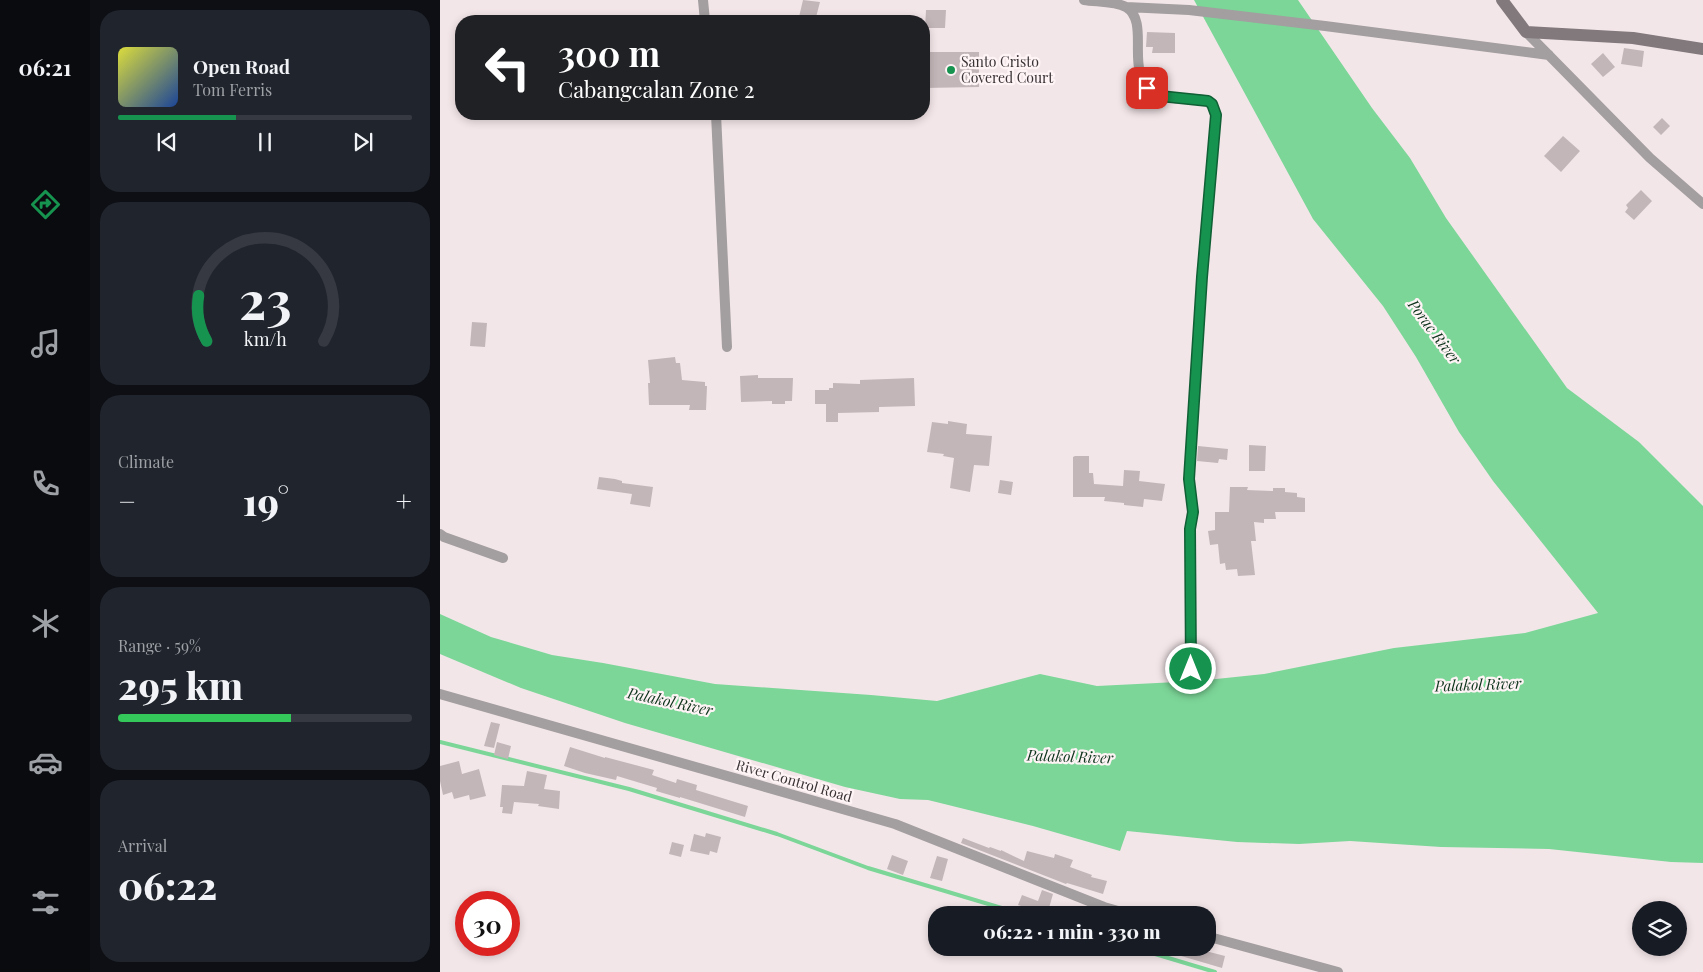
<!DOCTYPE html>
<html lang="en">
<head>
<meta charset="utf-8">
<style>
	:root { --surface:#171b24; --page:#20242c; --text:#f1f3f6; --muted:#9ea1a6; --line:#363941; --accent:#179350 }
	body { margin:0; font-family:"Playfair Display",serif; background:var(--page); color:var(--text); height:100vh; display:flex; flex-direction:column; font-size:19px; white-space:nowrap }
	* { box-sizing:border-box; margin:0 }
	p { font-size:16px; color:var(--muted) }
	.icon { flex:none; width:28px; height:28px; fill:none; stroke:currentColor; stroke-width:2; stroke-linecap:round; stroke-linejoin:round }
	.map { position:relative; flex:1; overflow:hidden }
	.panel { display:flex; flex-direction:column; gap:10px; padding:10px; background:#0d0f14; width:350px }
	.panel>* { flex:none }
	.hud { position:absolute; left:15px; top:15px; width:475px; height:105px; border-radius:20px; box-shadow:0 2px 8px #0003; background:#202124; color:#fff; overflow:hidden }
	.controls { position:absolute; left:1192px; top:901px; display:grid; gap:10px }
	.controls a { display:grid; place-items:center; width:55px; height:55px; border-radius:50%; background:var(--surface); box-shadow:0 2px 8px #0003; font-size:25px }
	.speed { position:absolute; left:15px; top:891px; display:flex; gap:10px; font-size:25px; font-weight:700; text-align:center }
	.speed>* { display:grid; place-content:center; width:65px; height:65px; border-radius:50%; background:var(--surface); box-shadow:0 2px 8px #0003; line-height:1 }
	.speed .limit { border:8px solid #d22; background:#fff; color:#111 }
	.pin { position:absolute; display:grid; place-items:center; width:42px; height:42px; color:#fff; margin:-21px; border-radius:10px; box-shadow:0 2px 8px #0006 }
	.me { position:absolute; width:55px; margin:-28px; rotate:0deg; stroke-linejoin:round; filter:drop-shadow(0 0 4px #0008) }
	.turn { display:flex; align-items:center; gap:18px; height:105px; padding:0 20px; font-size:22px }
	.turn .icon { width:65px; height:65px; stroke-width:2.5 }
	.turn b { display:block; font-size:35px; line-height:42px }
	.big { font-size:38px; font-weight:800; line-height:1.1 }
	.panel .widget { flex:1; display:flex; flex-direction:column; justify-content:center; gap:8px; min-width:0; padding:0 18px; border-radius:20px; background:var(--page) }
	.panel .dial { align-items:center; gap:0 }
	.dial svg { height:130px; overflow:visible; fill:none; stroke:var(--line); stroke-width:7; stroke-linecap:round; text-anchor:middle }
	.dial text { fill:var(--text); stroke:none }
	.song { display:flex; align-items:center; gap:15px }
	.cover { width:60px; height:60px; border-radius:8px; background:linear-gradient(135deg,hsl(60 70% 55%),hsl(220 70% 35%)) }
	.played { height:5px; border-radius:2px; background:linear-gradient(90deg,var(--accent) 40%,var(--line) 40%) }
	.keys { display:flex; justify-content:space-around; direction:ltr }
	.heat { display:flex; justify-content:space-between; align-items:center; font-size:28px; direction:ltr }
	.charge { height:8px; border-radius:4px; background:linear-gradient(90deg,#34c759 59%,var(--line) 0) }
	.trip { position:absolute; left:488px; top:906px; width:288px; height:50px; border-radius:20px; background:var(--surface); box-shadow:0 2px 8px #0003; font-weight:800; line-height:50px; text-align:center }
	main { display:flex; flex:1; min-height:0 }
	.tab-bar { display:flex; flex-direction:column; width:90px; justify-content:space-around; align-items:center; background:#090b0e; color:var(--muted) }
	.tab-bar .icon { width:35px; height:35px }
	.tab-bar .active { color:var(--accent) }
	.tab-bar b { font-size:22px; color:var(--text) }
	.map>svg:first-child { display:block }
	.water { fill:#7cd698 }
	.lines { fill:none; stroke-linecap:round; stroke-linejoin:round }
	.stream { stroke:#7cd698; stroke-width:4 }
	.building { fill:#c3b6b9 }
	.street { stroke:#a39e9f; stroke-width:10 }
	.secondary { stroke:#82797c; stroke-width:12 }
	.route-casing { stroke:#0f6034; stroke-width:12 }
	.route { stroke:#179350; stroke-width:9 }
	.poi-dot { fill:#179350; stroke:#fef4f6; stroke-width:2 }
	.labels { text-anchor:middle; stroke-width:4.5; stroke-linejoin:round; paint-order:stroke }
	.poi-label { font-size:14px; fill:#383234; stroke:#fef4f6; text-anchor:start }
	.street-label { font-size:14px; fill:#383234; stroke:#fef4f6 }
	.water-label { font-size:15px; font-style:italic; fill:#0e341c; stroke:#fef4f6 }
</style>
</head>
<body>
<main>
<nav class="tab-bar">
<b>06:21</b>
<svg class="icon active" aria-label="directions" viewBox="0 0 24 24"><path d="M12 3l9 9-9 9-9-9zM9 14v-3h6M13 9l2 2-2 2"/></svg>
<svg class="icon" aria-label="music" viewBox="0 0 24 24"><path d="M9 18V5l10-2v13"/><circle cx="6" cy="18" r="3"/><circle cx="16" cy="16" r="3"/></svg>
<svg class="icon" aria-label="phone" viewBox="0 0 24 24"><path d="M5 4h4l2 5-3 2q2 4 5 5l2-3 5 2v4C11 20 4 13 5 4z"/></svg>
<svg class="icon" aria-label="climate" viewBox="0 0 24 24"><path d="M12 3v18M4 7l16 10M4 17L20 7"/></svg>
<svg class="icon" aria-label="car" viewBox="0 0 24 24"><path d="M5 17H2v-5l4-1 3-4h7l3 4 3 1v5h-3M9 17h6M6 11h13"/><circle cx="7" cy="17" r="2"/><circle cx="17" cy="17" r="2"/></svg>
<svg class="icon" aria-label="filters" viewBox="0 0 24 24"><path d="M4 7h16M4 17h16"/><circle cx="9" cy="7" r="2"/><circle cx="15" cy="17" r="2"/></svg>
</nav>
<section class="panel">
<div class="widget">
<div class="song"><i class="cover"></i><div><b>Open Road</b><p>Tom Ferris</p></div></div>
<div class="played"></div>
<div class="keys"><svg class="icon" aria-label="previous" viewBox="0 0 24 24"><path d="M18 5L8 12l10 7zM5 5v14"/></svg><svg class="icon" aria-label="pause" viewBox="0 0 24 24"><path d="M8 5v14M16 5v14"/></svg><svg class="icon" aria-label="next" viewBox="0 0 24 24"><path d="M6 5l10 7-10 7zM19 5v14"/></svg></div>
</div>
<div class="widget dial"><svg viewBox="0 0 100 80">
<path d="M14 69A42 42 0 1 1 86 69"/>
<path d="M14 69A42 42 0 0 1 9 41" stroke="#179350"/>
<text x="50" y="56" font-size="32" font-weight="700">23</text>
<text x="50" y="72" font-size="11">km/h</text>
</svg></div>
<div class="widget"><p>Climate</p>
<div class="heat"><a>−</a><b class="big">19°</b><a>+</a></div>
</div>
<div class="widget"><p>Range · 59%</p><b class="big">295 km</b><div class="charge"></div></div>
<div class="widget"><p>Arrival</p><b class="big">06:22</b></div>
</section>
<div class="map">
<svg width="1263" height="972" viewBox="0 0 1263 972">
	<rect width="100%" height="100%" fill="#f3e6e9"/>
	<path class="water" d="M754,0h104l74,108 38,50 36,60 121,170 72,54 64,64v357l-32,-1 -122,-13 -108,-2 -91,-6 -51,3 -62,-2 -110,-11 -7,20 -87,-25 -105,-26 -28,-1 -55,-12 -220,-64 -104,-35 -81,-34v-40l51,23 61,18 51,8 112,21 156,11 66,6 103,-27 57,12 100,-5 67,-7 130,-26 131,-15 73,-20 -105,-132 -34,-49 -43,-75 -33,-51 -70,-87z"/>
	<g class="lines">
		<path class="stream" d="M0,742l189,47 148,45 91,34 157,47
			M695,948l80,24"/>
	</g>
	<path class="building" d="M363,0l17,2 -5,19 -16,-4z
		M486,10h20l-1,18h-20z
		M707,32l28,1v20h-23l1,-6h-7z
		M1184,48l20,3 -2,16 -21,-3z
		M484,52h55v35l-55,1z
		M1163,53l12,14 -12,10 -12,-13z
		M1222,118l8,8 -9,9 -8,-8z
		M1123,136l17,15 -19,21 -17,-16z
		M1201,190l11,11 -18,19 -9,-8 3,-4 -2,-3z
		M32,322l15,1 -2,24 -15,-1z
		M235,357l1,6h4l2,17 23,2v4h2l-1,24h-17l1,-5h-41l-1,-22h2l-2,-23z
		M318,375v3h35l-1,23h-7v3h-13v-3l-31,1 -1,-26z
		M474,378l1,28 -36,1v5l-41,1v9h-12v-18h-11v-14h14v-2h4v-5l27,1v-4z
		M508,421l19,3 -1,10 26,2 -3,30 -15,-1 -4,27 -20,-4 4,-30 -11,-2 1,-2 -17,-2 5,-30 16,2z
		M809,445l17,1 -1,25h-16z
		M758,446l30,3 -1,11 -8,-1 -1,4 -21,-2z
		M635,456h14v17h4l1,11 29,2 1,-16 16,1 -1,10 26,3 -3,17 -18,-2 -1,8 -19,-2v-2l-20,-2 1,-4h-32v-40z
		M159,477l16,2 7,2v2l31,4 -3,20 -20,-3 2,-10 -35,-5z
		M560,480l13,2 -2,13 -13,-2z
		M790,487h18l-1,3 26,1v-3h12v4l12,1v4l8,1v14h-30l1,7h-12v4l-10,-1 2,19h-5l4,34 -17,1 -1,-7 -11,1 -1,-7 -5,1 -2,-20 -8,1 -2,-14 7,-1v-18h14z
		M51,722l9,2 -6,24 -10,-2z
		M57,742l14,4 -3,13 -14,-4z
		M130,747l35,11v-1l49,13 -2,5 24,8 1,-4 20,6 -1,5 52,16 -3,11 -65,-20v1l-24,-7 1,-3 -40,-12 -1,4 -31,-7 -21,-7z
		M19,761l3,13 17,-5 7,27 -16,4 -1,-5 -15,4 -2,-7 -9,3 -3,-14v-15z
		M87,771l20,4 -3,14 16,2 -1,18 -21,-3 1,-2 -25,-2 -2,12 -10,-1 1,-6h-3l2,-22 22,1z
		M266,833l15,4 -4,16 -7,-2 -1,4 -19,-4 4,-17 11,3z
		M523,838l26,10 1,-1 11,4v-1l23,11 3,-10 27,7 1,-4 18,6 -3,7 22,8 -1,2 16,4 -4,13 -36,-11 -1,1 -105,-41z
		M232,842l12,3 -3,12 -12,-3z
		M452,855l16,6 -5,14 -16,-6z
		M497,856l11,3 -6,22 -12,-3z
		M602,890l11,4 -6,21 -12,-2 1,-2 -18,-6 4,-10 16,6z
		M721,948h33l31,8 -3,12 -61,-18z"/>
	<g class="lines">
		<path class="street" d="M263,0l2,21
			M644,0c12,2 31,1 42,7 26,16 -4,67 29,86 15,9 36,3 53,8l4,4 4,10 -14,162 -13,202 4,33 -3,17 1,140
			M686,7l63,3 136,16 224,29
			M1086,32l124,126 53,46
			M276,114l11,233
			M0,534l4,3 59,21
			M0,694l455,130 209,83 28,8
			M766,936l132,36"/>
		<path class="secondary" d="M1062,0l24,32 107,6 70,11"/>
	</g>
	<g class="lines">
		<g class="route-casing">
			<path id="route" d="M707,88l13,8 48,5 4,3 4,11 -14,162 -13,202 4,33 -3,17 1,140"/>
		</g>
		<use href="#route" class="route"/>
	</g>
	<circle class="poi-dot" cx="511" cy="70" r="5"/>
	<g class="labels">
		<g class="poi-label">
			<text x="521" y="67">Santo Cristo<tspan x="521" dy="16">Covered Court</tspan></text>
		</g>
		<g class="street-label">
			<text transform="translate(354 781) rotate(16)" y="5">River Control Road</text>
		</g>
		<g class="water-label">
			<text transform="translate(994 332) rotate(53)" y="5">Porac River</text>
			<text transform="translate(1038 685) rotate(-2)" y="5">Palakol River</text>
			<text transform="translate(230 702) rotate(12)" y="5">Palakol River</text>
			<text transform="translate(630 757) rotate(2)" y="5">Palakol River</text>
		</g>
	</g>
</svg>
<div class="controls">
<a><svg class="icon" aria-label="layers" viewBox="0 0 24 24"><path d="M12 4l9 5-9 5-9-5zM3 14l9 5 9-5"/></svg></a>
</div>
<div class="speed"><div class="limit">30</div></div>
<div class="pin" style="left:707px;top:88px;background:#d93025"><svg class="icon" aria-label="arrive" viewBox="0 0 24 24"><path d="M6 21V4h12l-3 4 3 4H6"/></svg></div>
<svg class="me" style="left:751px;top:669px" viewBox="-20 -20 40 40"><circle r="17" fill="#179350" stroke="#fff" stroke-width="3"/><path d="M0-11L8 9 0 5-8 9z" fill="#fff"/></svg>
<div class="trip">06:22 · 1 min · 330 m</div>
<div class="hud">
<div class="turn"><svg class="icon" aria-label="left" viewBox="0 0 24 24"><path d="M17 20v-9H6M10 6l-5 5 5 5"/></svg><div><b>300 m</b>Cabangcalan Zone 2</div></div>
</div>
</div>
</main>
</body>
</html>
